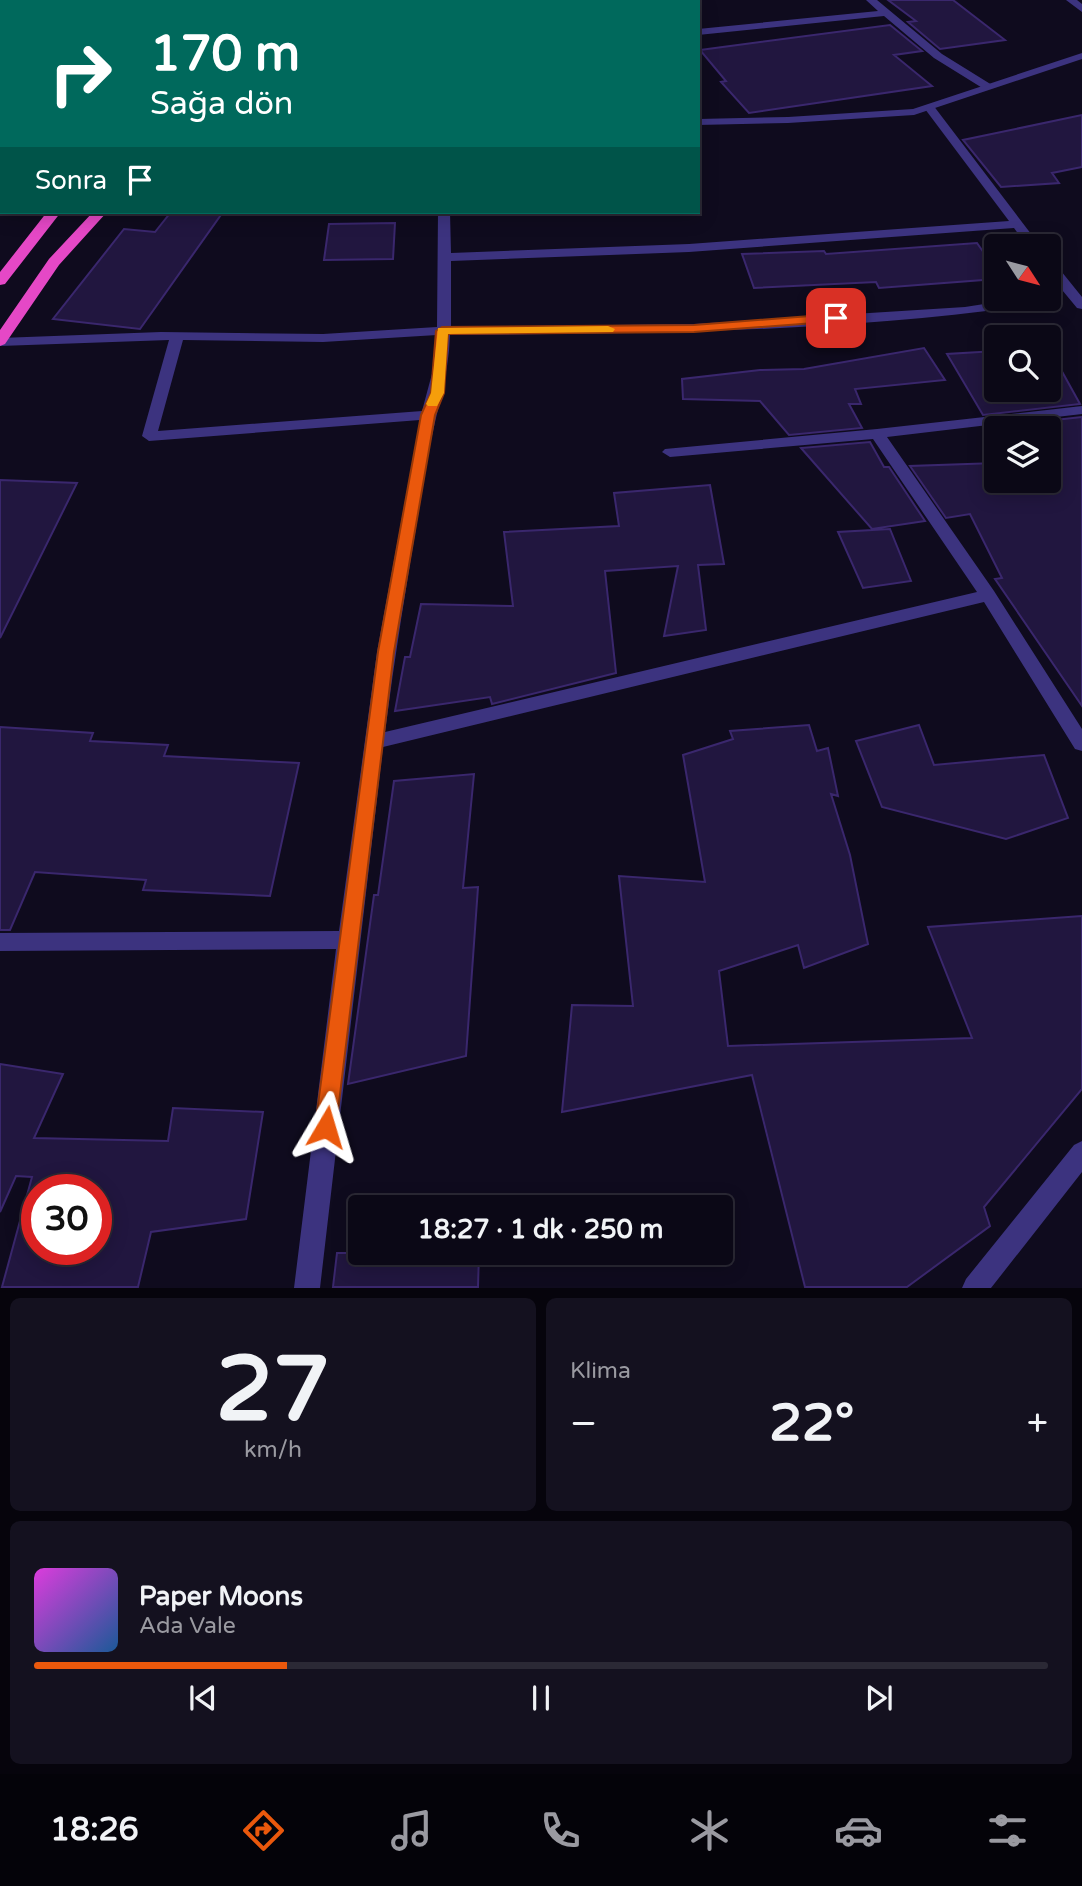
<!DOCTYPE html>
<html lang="tr">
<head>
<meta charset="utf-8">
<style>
	:root { --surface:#0b0816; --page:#14111f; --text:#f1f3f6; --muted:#9a9aa1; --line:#2b2935; --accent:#ea580c }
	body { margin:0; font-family:"Varela Round",sans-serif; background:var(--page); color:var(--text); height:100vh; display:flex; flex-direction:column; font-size:26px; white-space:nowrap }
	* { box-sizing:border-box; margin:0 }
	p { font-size:23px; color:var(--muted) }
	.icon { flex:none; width:38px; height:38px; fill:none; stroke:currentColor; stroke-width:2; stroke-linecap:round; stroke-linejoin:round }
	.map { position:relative; height:1288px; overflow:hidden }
	.drawer { display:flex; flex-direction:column; gap:10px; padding:10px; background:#06040c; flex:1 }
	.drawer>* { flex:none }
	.guide { position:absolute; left:0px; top:0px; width:700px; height:214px; box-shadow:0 4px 18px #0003,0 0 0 2px var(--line); background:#00695c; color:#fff; overflow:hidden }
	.needle { width:46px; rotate:126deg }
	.buttons { position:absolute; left:984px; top:234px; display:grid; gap:14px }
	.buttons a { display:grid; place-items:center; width:77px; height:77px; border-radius:7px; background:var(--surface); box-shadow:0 4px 18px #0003,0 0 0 2px var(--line); font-size:35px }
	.speed { position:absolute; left:21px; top:1174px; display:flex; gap:14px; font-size:35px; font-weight:700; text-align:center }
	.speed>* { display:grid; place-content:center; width:91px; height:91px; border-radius:50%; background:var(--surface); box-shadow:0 4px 18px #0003,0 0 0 2px var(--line); line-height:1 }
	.speed .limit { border:10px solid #d22; background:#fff; color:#111 }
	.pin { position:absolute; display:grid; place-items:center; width:60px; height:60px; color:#fff; margin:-30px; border-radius:14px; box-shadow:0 4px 10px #0006 }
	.me { position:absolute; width:77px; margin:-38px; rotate:7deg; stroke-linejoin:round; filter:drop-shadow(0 0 5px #0008) }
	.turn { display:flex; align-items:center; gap:24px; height:147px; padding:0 35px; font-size:32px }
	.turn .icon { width:91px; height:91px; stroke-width:2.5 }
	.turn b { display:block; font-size:49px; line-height:60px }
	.then { display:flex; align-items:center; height:66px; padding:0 35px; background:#0003; gap:14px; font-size:26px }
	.big { font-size:52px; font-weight:800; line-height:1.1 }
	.drawer .tile { flex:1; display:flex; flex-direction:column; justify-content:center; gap:10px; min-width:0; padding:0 24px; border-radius:10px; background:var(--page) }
	.drawer .dial { align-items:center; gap:0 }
	.dial b { font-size:91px; line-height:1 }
	.song { display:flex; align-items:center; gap:21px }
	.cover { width:84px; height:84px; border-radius:10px; background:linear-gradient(135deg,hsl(300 70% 55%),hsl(210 70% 35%)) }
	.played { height:7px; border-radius:4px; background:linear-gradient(90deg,var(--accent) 25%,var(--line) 25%) }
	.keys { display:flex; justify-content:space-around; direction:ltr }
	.heat { display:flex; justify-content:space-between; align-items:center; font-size:38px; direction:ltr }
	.drawer .tiles { flex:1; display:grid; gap:10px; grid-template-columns:1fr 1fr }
	.tile:last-child { grid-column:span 2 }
	.trip { position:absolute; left:348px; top:1195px; width:385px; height:70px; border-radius:7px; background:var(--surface); box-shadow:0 4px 18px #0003,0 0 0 2px var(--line); font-weight:800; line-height:70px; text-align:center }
	.menu { display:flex; height:112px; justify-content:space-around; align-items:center; background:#040309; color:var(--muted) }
	.menu .icon { width:49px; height:49px }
	.menu .on { color:var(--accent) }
	.menu b { font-size:32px; color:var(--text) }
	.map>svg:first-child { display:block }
	.building { fill:#21163f; stroke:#3a276d; stroke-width:2; fill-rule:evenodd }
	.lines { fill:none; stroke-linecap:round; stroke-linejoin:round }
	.minor { fill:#3c337f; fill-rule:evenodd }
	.tertiary { fill:#3c337f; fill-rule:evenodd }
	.trunk { fill:#e548c6; fill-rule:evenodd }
	.route { fill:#ea580c; stroke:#983908; stroke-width:2 }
	.slow { fill:#f59e0b }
</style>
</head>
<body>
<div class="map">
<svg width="1082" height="1288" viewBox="0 0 1082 1288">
	<rect width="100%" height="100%" fill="#0f0b1e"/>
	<path class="building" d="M888,0h65l52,40 -65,9 -32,-27 8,-1z
		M890,25l32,26 -28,4 38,31 -183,27 -28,-31 5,-1 -26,-31z
		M1082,115v52l-30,6 7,10 -58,4 -38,-47z
		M171,212h52l-83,117 -87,-10 71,-90 31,3z
		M395,223l-2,36 -69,1 5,-36z
		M977,243l19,27v9l-117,9 -3,-6 -122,6 -12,-34 82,-3 2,3z
		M924,348l21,32 -90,9 6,15h-12l13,24 -73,7 -29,-34 -77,-2 -1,-20 78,-9 44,-1z
		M1049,348l31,56 -97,11 -36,-61 49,-3v39h52z
		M1082,417v289l-87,-127 7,-1 -32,-64 -24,4 -36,-52 86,-3v18h52v-52h-52v8l-6,-10z
		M870,442l14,25h5l36,54 -53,8 -71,-81z
		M0,480l77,3 -77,155z
		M710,485l14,79 -26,1 8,65 -42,6 14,-70 -73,5 11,102 -124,31 -2,-7 -95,14 10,-54h5l11,-53 92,2 -9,-74 115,-6 -5,-33z
		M890,529l21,52 -48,7 -25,-56z
		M809,725l8,26 11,-3 10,48 -7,-2 19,61 18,89 -64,24 -6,-23 -79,26 9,75 244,-8 -44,-111 154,-11v173l-98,118 6,19 -83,61h-102l-53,-212 -190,37 10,-107 61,1 -14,-130 86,6 -22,-127 50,-16 -3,-8z
		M919,725l15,40 110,-10 24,63 -62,21 -124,-32 -26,-66z
		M0,727l93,6 -3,8 78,4 -4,11 135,7 -29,133 -127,-6 3,-10 -111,-8 -25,58h-10z
		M474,774l-11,114 15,-1 -12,169 -118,28 26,-189h4l16,-114z
		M0,1064l63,10 -29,64 134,3 5,-33 90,4 -17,107 -95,13 -13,55h-136l30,-110 -16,-1 -16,36zM37,1190h59v60h-59z
		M337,1253h142l-1,34h-145z"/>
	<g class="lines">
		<path class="minor" d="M649,0h12l-14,2z
			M866,0h11l65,54 50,31v4h-8l-50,-31 -50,-42 -186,19v-6l180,-18z
			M1066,0h11l5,4v8z
			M0,97h2l-2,7z
			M925,105h8l108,142h-13l-14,-19 -325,24 -238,9v66l243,-3 271,-17 51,-8h32v-3l3,3 -7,4c-196,30 -396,30 -594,32 -1,40 -14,77 -21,116 -16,94 -32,187 -44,281l592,-140 -104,-153 -203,18 -8,-5 3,-3 212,-20 205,-23v8l-195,23 107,154 88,138v22l-7,-2 -91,-147 -601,145 -63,541h-26l42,-339 -336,2v-18l339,-2 38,-279 43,-232 -271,21 -7,-5 27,-96 -169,6v-8l161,-6 162,2 114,-7 1,-115h12l1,41 238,-9 320,-23 -84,-112zM437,335l-4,35 -11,41 -264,20 25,-91 140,2z
			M1048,260l5,1 29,36v12l-5,-1 -29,-35z
			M1082,1141v31l-91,116h-29l4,-9 108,-134z"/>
		<path class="tertiary" d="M1082,53v6l-168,56 -126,8 -90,2v-6l90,-2 125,-8z"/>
		<path class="trunk" d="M285,0h11l-12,2z
			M320,0h12l-13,2z
			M47,212h14l-56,72 -5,1v-13z
			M93,212h14l-48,53 -54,79 -5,2v-16l49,-71z"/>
	</g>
	<path class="route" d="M836,314l6,4 -1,3 -147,11 -246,2 -4,59 -9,22 -41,237 -58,475 -3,7 -7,3 -8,-3 -3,-7 63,-475 43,-237 10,-22 5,-62 6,-4 252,-2z"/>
	<path class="slow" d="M608,326l7,3 -2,3 -165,2 -4,59 -7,13h-9l-2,-2 5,-11 7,-65z"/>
</svg>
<div class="buttons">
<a><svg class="needle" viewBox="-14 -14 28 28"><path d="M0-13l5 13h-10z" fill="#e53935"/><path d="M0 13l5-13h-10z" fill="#9a9aa1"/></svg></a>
<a><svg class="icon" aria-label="search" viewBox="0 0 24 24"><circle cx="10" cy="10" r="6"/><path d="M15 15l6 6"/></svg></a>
<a><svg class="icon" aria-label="layers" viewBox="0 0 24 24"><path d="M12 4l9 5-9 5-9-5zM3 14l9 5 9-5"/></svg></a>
</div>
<div class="speed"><div class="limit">30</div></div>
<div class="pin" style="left:836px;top:318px;background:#d93025"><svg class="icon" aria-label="arrive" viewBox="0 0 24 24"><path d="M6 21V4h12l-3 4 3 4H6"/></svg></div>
<svg class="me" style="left:326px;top:1127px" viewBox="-20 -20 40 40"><path d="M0-17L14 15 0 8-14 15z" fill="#ea580c" stroke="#fff" stroke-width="4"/></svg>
<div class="trip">18:27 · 1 dk · 250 m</div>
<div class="guide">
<div class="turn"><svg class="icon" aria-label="right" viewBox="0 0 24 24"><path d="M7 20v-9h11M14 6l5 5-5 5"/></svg><div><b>170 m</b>Sağa dön</div></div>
<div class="then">Sonra<svg class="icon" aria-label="arrive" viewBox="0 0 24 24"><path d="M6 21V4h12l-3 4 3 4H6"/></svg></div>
</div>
</div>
<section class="drawer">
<div class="tiles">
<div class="tile dial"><b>27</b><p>km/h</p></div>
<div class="tile"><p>Klima</p>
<div class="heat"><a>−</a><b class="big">22°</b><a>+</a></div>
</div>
<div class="tile">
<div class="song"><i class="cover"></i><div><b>Paper Moons</b><p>Ada Vale</p></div></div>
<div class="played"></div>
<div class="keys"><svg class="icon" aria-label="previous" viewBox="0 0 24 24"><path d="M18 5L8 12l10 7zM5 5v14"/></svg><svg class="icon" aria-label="pause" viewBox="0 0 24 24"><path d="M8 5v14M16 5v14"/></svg><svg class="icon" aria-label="next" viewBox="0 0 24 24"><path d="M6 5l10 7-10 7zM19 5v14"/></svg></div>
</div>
</div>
</section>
<nav class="menu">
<b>18:26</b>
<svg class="icon on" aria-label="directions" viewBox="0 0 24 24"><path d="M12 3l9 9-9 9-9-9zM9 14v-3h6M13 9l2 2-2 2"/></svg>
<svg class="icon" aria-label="music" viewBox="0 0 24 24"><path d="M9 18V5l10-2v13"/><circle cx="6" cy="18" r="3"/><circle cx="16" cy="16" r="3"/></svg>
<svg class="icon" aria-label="phone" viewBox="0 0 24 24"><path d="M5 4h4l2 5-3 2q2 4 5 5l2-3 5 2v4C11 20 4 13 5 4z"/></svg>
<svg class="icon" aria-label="climate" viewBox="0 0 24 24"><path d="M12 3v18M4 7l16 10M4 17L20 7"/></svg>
<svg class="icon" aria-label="car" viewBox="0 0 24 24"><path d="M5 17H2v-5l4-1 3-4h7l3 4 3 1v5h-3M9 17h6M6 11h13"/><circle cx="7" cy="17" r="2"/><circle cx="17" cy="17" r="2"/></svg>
<svg class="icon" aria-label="filters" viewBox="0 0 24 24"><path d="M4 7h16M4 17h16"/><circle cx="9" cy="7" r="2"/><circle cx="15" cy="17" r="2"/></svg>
</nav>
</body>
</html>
